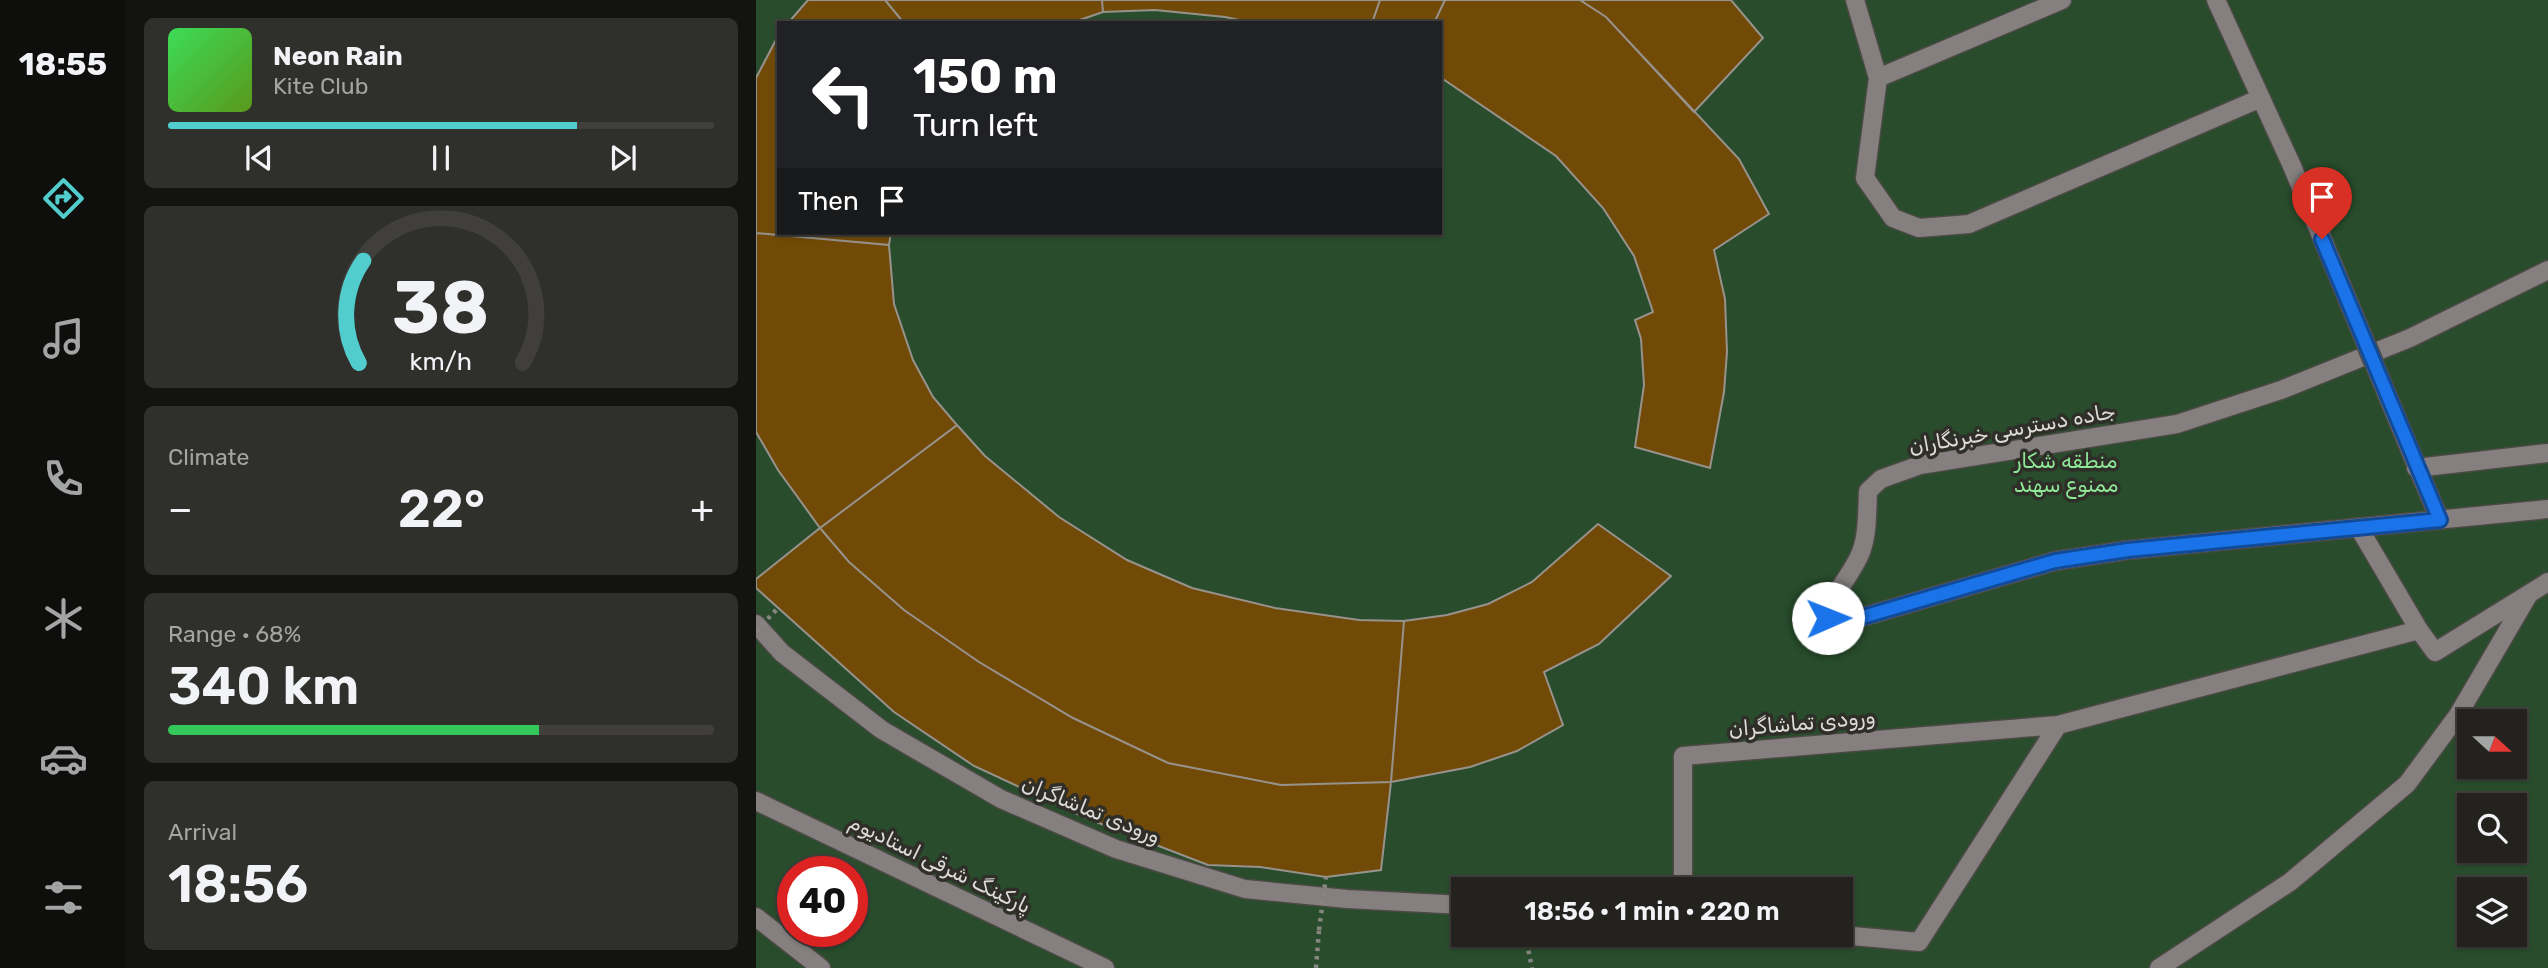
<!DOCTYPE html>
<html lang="en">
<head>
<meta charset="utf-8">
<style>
	:root { --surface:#23221e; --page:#2f2f2b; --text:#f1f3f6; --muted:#a3a4a4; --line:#403f3c; --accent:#52cdcd }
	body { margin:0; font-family:Rubik,Cairo,sans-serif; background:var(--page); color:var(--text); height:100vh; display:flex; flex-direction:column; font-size:26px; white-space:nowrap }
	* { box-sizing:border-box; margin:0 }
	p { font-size:23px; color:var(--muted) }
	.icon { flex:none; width:38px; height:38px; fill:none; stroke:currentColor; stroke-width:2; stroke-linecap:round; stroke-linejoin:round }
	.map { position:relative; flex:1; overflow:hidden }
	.sheet { display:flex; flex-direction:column; gap:18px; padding:18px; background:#131310; width:630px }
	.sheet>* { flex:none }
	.hud { position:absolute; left:21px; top:21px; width:665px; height:214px; border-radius:0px; box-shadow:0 2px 5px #0004,0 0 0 2px var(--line); background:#202124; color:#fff; overflow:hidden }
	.needle { width:46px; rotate:111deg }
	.tools { position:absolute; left:1701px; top:709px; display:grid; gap:14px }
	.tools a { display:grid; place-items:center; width:70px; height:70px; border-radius:0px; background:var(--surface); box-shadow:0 2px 5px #0004,0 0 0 2px var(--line); font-size:35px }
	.speed { position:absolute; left:21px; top:856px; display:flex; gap:14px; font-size:35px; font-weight:700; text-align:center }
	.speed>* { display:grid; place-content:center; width:91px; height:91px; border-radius:50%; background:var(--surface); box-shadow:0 2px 5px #0004,0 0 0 2px var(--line); line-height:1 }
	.speed .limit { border:10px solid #d22; background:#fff; color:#111 }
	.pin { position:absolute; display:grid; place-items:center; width:60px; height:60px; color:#fff; margin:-72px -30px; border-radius:50% 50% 50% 0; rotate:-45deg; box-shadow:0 0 7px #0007 }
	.pin .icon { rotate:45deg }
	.me { position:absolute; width:77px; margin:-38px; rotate:89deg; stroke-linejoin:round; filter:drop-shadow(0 0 5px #0008) }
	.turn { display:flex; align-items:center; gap:24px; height:147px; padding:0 21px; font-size:32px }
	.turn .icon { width:91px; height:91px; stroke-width:2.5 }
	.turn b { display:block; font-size:49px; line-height:60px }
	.then { display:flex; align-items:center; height:66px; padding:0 21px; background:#0003; gap:14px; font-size:26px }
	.big { font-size:52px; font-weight:600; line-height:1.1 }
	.sheet .widget { flex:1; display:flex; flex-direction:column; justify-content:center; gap:10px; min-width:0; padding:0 24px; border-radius:10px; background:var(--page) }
	.sheet .dial { align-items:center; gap:0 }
	.dial svg { height:182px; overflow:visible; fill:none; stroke:var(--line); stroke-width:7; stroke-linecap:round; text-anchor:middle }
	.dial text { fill:var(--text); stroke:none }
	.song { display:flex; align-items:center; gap:21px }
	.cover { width:84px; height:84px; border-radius:10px; background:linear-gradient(135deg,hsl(130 70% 55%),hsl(90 70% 35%)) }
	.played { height:7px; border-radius:4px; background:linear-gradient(90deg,var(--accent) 75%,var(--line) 75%) }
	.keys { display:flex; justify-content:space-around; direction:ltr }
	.heat { display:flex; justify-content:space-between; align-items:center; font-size:38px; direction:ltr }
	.charge { height:10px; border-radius:5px; background:linear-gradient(90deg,#34c759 68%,var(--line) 0) }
	.trip { position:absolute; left:695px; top:877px; width:402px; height:70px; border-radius:0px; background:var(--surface); box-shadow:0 2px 5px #0004,0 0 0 2px var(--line); font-weight:600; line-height:70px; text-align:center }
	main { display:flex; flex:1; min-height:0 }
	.tab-bar { display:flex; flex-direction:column; width:126px; justify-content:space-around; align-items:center; background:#0e0e0c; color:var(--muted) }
	.tab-bar .icon { width:49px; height:49px }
	.tab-bar .current { color:var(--accent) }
	.tab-bar b { font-size:32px; color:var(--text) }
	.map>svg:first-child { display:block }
	.green { fill:#284c2c; fill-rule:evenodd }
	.building { fill:#714a08; stroke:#97928c; stroke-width:2 }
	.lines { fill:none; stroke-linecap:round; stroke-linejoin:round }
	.secondary-casing { stroke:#4b4a44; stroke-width:21 }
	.path { stroke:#878681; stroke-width:4.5; stroke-dasharray:3.5 5; stroke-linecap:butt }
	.secondary { stroke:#857f7f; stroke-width:18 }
	.secondary-bridge-casing { stroke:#4b4a44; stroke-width:21; stroke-linecap:butt }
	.path-bridge { stroke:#878681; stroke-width:4.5; stroke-dasharray:3.5 5; stroke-linecap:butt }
	.secondary-bridge { stroke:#857f7f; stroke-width:18 }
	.route-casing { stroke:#114b97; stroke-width:18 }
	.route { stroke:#1a73e8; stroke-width:12 }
	.labels { text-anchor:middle; stroke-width:7; stroke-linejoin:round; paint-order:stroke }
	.street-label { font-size:21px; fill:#dddcd8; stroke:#2f2e28 }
	.park-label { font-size:21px; fill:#8ee997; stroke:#2f2e28 }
</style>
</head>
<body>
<main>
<nav class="tab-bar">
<b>18:55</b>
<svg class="icon current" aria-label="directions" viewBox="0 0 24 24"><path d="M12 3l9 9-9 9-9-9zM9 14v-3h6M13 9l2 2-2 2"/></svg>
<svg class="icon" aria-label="music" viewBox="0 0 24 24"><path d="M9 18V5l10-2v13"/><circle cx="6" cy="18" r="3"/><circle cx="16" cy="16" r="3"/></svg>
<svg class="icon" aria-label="phone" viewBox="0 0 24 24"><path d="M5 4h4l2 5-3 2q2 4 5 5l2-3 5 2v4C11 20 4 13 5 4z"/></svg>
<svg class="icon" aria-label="climate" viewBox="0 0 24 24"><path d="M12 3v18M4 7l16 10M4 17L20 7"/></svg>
<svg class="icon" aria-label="car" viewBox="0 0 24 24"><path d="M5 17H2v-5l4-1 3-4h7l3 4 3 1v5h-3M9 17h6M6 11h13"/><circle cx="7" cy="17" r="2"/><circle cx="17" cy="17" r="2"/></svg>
<svg class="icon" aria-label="filters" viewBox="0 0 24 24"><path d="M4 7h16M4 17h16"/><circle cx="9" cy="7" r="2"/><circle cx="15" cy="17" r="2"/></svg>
</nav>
<section class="sheet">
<div class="widget">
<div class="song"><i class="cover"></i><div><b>Neon Rain</b><p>Kite Club</p></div></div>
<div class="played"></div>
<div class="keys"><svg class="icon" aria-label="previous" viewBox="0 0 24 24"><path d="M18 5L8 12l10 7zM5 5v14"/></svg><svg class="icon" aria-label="pause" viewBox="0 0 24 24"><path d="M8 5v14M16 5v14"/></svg><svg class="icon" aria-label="next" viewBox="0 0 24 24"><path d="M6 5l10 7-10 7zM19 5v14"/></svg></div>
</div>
<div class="widget dial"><svg viewBox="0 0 100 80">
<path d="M14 69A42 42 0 1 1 86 69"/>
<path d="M14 69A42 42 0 0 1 16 24" stroke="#52cdcd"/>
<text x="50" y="56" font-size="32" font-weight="700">38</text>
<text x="50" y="72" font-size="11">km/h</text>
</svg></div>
<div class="widget"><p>Climate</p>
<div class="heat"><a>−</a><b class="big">22°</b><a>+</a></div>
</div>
<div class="widget"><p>Range · 68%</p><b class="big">340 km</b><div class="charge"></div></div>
<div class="widget"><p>Arrival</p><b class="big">18:56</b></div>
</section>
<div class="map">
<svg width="1792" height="968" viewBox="0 0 1792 968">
	<rect width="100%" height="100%" fill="#2f2e28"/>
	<path class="green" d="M0,0h1792v968h-1792zM23,23h661v210h-661zM1713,721h46v45h-46zM1713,805h46v45h-46zM37,872h59v59h-59zM707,889h378v45h-378zM1713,889h46v45h-46z"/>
	<path class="building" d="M52,0h77l19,23h-116z
		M129,0h217l1,12 -32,11h-167z
		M346,0h278l-8,23h-118l-29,-6 -70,-7 -52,2z
		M624,0h65l-11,23h-62z
		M689,0h135l26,17 133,142 30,55 -55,36 11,49 2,53 -3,40 -14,76 -75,-21 9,-62 -3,-46 -6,-19 18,-8 -19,-56 -31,-48 -47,-52 -116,-79v-54h-6z
		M824,0h151l32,38 -69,74 -88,-95z
		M23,34v199h112l-2,12 -133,-12v-155z
		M0,233l133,12 5,59 19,56 20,37 24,28 -137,103 -42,-58 -22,-38z
		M201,425l28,31 74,61 68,43 65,28 83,20 84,12 45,1 -13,161 -110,3 -113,-22 -95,-45 -94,-56 -75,-52 -55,-48 -29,-34z
		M842,524l73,52 -72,68 -55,28 19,53 -46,26 -47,16 -79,15 13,-161 43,-6 41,-11 44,-22z
		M64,528l29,34 55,48 75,52 94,56 95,45 113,22 110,-3 -10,88 -55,7 -66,-10 -52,-2 -122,-47 -112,-52 -80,-54 -138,-124v-9z"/>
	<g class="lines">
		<g class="secondary-casing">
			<path id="secondary" d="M1099,0l23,78
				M1306,0l-184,78 -13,100 28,40 26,10 50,-4 292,-126
				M1460,0l76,166
				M1792,270l-138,68 -129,52 -104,34 -257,41 -39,14 -13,12c-1,20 0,42 -7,61 -9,23 -30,42 -33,66l7,5h7l213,-62 73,-11 420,-41
				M1657,457l27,63
				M1660,468l132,-15
				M1603,528l60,102 16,22 113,-70
				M0,624l26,29 100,77 119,69 115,50 129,40 102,10 116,6
				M0,801l349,167
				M927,889v-133l375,-31
				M0,917l65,51
				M1074,934l89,8 139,-217 361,-95
				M1403,968l131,-86 117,-98 51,-69 71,-121"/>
		</g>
		<path class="path" d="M769,934l7,34
			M560,968l3,-38"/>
		<use href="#secondary" class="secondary"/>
		<g class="secondary-bridge-casing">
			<path id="secondary-bridge" d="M1536,166l121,291"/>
		</g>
		<path class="path-bridge" d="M0,631l23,-24
			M563,930l7,-53"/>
		<use href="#secondary-bridge" class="secondary-bridge"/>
	</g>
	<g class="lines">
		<g class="route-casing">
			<path id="route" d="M1072,618l7,5h7l213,-62 73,-11 312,-30 -118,-281"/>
		</g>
		<use href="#route" class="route"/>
	</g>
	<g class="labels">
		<g class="street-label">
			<text transform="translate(1256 429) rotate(-10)" y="7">جاده دسترسی خبرنگاران</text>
			<text transform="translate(1046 723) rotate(-5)" y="7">ورودی تماشاگران</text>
			<text transform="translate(335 810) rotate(22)" y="7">ورودی تماشاگران</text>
			<text transform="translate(184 864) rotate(26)" y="7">پارکینگ شرقی استادیوم</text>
		</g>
		<g class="park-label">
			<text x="1310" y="468">منطقه شکار<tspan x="1310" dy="24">ممنوع سهند</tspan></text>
		</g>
	</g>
</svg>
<div class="tools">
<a><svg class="needle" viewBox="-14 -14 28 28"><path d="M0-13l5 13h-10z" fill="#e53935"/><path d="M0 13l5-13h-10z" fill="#a3a4a4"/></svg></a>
<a><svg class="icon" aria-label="search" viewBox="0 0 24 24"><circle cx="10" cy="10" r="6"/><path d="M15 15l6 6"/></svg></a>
<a><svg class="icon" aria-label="layers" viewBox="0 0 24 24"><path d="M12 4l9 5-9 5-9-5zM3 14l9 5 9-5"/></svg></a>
</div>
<div class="speed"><div class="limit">40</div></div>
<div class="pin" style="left:1566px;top:239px;background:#d93025"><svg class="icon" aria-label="arrive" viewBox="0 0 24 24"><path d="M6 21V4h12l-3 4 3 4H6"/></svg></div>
<svg class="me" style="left:1072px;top:618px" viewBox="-20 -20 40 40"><circle r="19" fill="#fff"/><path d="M0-13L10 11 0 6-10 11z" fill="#1a73e8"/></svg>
<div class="trip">18:56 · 1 min · 220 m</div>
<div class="hud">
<div class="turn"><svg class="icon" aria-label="left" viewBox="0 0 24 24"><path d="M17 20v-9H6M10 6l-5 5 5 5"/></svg><div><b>150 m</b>Turn left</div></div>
<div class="then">Then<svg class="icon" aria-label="arrive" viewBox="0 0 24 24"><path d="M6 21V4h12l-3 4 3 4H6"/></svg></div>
</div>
</div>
</main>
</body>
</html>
